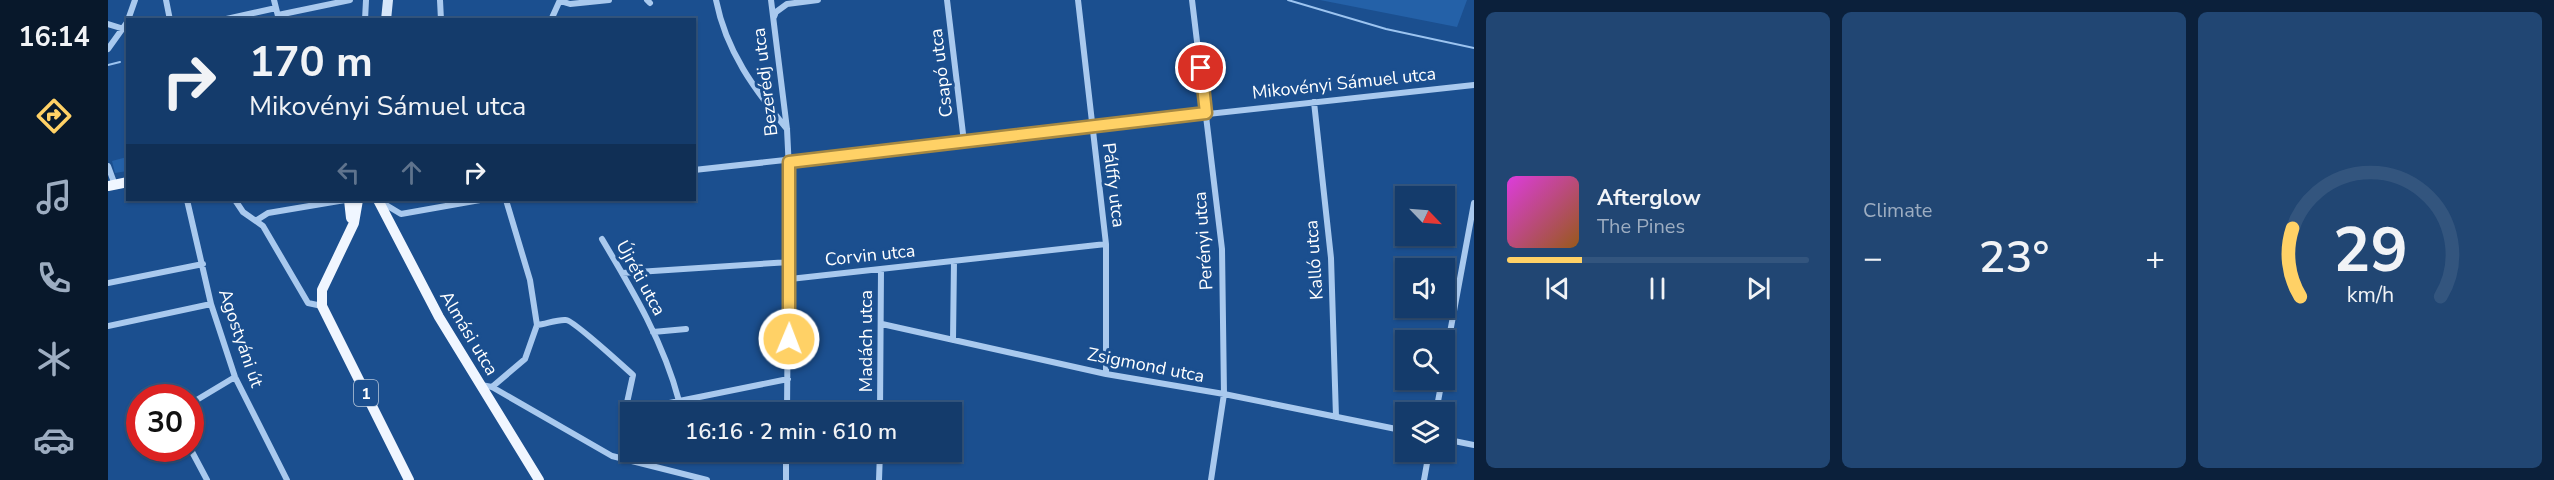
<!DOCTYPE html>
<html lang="en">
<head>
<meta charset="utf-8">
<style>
	:root { --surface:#143b6b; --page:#214673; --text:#f1f3f6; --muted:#9dadc1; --line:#33557e; --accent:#ffd166 }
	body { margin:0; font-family:"Nunito Sans",sans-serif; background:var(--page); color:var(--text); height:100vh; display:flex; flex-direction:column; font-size:22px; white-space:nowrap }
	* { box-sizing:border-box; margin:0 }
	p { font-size:20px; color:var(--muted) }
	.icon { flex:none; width:33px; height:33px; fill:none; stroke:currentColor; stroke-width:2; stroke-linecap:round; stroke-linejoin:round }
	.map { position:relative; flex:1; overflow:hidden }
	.details { display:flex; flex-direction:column; gap:12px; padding:12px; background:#0b203b; width:1080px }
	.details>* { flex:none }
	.hud { position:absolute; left:18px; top:18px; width:570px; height:183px; border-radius:0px; box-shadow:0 2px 4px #0004,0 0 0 2px var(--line); background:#143b6b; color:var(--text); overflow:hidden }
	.needle { width:39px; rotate:115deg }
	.fabs { position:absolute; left:1287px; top:186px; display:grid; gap:12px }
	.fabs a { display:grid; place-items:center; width:60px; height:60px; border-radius:0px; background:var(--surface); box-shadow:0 2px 4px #0004,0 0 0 2px var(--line); font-size:30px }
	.speed { position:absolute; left:18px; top:384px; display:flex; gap:12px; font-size:30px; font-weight:700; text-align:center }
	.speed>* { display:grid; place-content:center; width:78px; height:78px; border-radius:50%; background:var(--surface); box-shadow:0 2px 4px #0004,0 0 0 2px var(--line); line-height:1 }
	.speed .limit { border:9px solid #d22; background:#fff; color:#111 }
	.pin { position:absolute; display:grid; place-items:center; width:51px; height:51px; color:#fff; margin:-26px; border:3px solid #fff; border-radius:50%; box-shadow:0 2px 6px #0007 }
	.me { position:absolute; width:66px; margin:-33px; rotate:1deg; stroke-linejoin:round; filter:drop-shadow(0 0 4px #0008) }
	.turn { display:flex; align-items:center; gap:21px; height:126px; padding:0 24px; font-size:27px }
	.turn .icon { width:78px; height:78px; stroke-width:2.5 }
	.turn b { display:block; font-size:42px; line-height:51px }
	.lanes { display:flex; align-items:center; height:57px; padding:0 24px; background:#0003; justify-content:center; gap:30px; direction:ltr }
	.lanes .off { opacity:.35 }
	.big { font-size:45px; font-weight:600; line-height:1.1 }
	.details .widget { flex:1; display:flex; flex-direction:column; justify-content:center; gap:9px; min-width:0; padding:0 21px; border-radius:9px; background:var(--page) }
	.details .dial { align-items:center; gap:0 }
	.dial svg { height:156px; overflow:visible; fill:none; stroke:var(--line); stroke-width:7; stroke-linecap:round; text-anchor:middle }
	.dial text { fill:var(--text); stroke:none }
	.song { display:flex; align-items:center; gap:18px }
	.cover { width:72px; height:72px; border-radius:9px; background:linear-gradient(135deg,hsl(300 70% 55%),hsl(30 70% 35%)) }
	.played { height:6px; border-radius:3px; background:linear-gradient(90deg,var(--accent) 25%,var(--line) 25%) }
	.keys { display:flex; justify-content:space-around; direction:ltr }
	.heat { display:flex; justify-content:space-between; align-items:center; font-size:33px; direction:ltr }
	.details .tiles { flex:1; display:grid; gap:12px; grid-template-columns:repeat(3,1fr) }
	.trip { position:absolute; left:512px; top:402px; width:342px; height:60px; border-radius:0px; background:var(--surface); box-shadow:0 2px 4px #0004,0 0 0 2px var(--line); font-weight:600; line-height:60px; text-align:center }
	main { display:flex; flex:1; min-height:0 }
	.dock { display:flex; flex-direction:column; width:108px; justify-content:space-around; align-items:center; background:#08182b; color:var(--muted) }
	.dock .icon { width:42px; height:42px }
	.dock .selected { color:var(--accent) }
	.dock b { font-size:27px; color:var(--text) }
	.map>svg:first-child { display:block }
	.green { fill:#2461a8 }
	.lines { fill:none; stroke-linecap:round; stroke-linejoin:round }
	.stream { stroke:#9cc4f0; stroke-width:2 }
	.street { stroke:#a9c9ee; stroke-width:6 }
	.secondary { stroke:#d6e6fa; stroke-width:10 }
	.primary { stroke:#f0f6ff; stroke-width:10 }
	.route-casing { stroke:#a68842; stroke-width:15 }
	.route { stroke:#ffd166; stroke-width:10 }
	.labels { text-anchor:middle; stroke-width:6; stroke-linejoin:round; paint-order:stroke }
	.shield { fill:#1b4f8f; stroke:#bbcadd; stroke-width:1.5 }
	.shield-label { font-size:16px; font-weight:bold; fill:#fff }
	.street-label { font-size:18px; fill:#fff; stroke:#1b4f8f }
</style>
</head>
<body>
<main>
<nav class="dock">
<b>16:14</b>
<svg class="icon selected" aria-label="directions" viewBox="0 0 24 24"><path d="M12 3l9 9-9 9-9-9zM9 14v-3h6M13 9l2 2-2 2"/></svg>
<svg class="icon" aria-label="music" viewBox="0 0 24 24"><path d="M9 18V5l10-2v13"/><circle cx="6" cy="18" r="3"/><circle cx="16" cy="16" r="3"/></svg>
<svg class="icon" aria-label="phone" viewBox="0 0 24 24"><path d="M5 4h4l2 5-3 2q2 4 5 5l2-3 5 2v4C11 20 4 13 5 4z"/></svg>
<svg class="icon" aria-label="climate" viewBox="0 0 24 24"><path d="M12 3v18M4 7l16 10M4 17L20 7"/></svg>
<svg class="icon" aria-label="car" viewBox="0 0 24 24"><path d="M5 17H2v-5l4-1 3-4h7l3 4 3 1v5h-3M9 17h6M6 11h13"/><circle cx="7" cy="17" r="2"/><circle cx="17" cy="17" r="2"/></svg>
</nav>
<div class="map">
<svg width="1366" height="480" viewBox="0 0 1366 480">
	<rect width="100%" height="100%" fill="#1b4f8f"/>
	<path class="green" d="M1212,0h147l-10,27z
		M19,157v14l-12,2 -3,-12z"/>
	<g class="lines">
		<path class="stream" d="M1180,0l98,29 88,19
			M0,65l12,-3"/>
		<path class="street" d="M58,0l4,20
			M166,0l5,20
			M332,0l1,20
			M539,0l3,3
			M608,0c10,51 38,89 71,129
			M663,0l16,129 2,41 -2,242
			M839,0l17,142
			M970,0l28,244v130
			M1084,0l30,249 2,145 -13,86
			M452,1l10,3 39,-4
			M170,15l72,-15
			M666,17l2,-5 11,-8 31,-4
			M20,20l7,-20
			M114,20l54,-12
			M257,20l1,-20
			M443,20l9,-20
			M0,24l16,5
			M0,49l20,-28
			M1206,102l17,156 5,159
			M0,166l7,19
			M586,170l780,-85
			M79,200l24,104 24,73 52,103
			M127,200l8,12 20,14 45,77 14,3
			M278,205l15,9 79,-14
			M149,220l11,-7 77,-13
			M494,239c31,52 62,104 77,162
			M514,273l168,-11
			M682,279l316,-35
			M0,283l95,-19
			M774,324l224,50 118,20 182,37
			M429,325c9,-1 21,-6 29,-5 7,0 57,46 67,55l-8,37 163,-33
			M0,326l103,-22
			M545,332l33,-3
			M845,340l1,-79
			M1336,365l30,-162
			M373,385l11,2 120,69 95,24
			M384,387l33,-28 12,-34 -7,-45 -24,-80
			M82,404l45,-27
			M772,412l1,-142
			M1328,412l6,-32
			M1336,439l30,6
			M82,448l17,32
			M678,480v-28
			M771,480l1,-28
			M1316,480l5,-28"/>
		<path class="secondary" d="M278,20l2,-20"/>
		<path class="primary" d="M0,186l20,-4
			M241,200l2,18
			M250,200l-4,23 -32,67v16l87,174
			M270,200l61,117 100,163"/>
	</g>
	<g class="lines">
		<g class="route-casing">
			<path id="route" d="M681,339v-177l417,-49 -5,-45"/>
		</g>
		<use href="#route" class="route"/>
	</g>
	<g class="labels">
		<rect class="shield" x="246" y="380" width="24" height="26" rx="4.5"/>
		<g class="shield-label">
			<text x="258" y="399">1</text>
		</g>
		<g class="street-label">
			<text transform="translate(833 73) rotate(-97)" y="6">Csapó utca</text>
			<text transform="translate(657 82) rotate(-97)" y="6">Bezerédj utca</text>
			<text transform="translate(1236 83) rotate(-6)" y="6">Mikovényi Sámuel utca</text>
			<text transform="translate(1006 185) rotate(83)" y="6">Pálffy utca</text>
			<text transform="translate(1095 241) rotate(-94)" y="6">Perényi utca</text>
			<text transform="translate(762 255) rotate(-6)" y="6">Corvin utca</text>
			<text transform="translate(1206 260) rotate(-94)" y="6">Kalló utca</text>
			<text transform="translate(533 278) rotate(61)" y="6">Újréti utca</text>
			<text transform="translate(361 333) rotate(59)" y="6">Almási utca</text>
			<text transform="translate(133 338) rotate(71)" y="6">Agostyáni út</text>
			<text transform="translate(758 341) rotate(-90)" y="6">Madách utca</text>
			<text transform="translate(1038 365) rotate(11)" y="6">Zsigmond utca</text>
		</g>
	</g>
</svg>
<div class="fabs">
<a><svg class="needle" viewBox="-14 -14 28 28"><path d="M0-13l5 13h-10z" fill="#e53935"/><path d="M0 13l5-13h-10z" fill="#9dadc1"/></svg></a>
<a><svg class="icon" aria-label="sound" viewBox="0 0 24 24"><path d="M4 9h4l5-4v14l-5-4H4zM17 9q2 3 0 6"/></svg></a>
<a><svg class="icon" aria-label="search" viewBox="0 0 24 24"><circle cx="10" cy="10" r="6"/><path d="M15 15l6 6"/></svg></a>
<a><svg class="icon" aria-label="layers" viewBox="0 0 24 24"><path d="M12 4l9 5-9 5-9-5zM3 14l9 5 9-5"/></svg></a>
</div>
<div class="speed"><div class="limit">30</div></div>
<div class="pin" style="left:1093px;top:68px;background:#d93025"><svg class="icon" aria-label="arrive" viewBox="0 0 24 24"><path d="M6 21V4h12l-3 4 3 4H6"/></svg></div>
<svg class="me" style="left:681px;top:339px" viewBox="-20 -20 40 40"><circle r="17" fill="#ffd166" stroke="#fff" stroke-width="3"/><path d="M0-11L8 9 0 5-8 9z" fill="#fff"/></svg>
<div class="trip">16:16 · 2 min · 610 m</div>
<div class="hud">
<div class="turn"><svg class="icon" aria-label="right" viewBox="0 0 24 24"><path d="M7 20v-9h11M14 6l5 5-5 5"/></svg><div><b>170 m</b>Mikovényi Sámuel utca</div></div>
<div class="lanes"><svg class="icon off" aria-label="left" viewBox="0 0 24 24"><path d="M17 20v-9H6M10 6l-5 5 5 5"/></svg><svg class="icon off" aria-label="ahead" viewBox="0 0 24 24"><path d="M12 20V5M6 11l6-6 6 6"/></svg><svg class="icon" aria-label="right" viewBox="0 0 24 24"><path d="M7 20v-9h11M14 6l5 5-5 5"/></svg></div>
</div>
</div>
<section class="details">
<div class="tiles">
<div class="widget">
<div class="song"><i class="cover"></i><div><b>Afterglow</b><p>The Pines</p></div></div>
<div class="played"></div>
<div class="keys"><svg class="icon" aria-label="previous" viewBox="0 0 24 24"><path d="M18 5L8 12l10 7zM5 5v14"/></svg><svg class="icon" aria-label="pause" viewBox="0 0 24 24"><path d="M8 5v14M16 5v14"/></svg><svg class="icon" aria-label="next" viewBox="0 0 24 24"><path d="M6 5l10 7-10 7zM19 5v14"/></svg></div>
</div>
<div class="widget"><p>Climate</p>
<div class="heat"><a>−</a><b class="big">23°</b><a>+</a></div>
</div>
<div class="widget dial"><svg viewBox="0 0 100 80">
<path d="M14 69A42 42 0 1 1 86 69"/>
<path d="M14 69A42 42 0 0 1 10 34" stroke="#ffd166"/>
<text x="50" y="56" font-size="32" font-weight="700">29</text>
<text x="50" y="72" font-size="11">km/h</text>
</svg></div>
</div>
</section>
</main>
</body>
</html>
